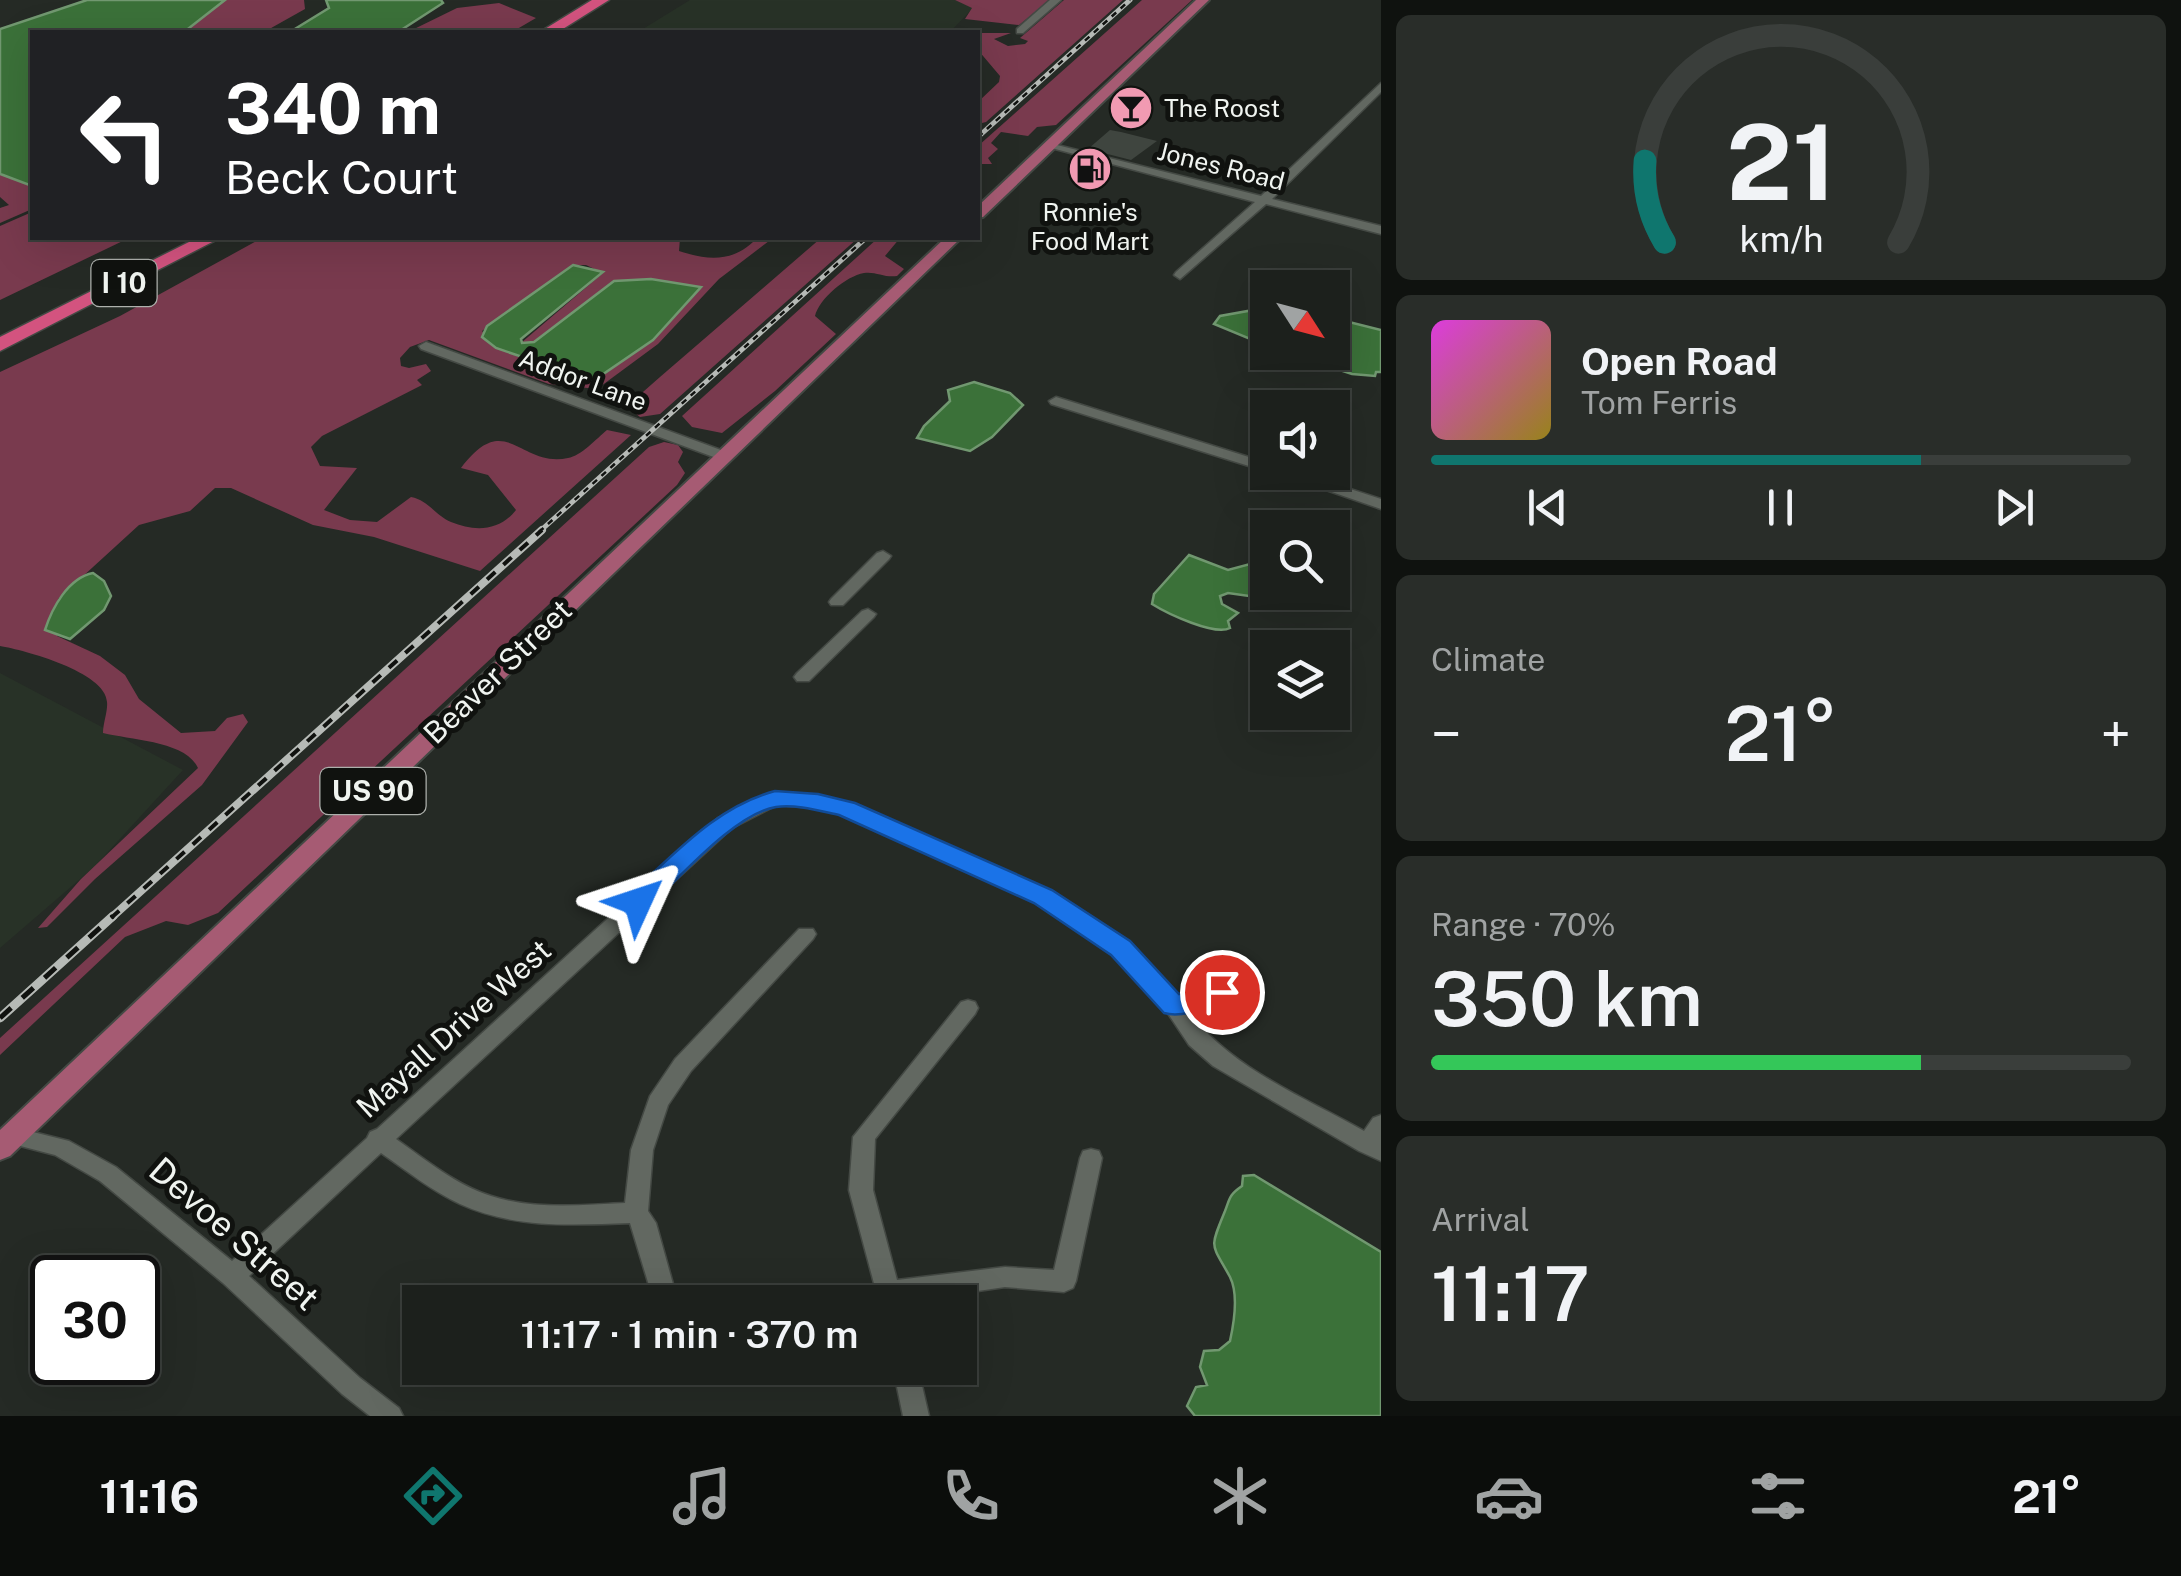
<!DOCTYPE html>
<html lang="en">
<head>
<meta charset="utf-8">
<style>
	:root { --surface:#1c201c; --page:#292d29; --text:#f1f3f6; --muted:#a0a3a3; --line:#3a3e3b; --accent:#0f766e }
	body { margin:0; font-family:"Public Sans",sans-serif; background:var(--page); color:var(--text); height:100vh; display:flex; flex-direction:column; font-size:38px; white-space:nowrap }
	* { box-sizing:border-box; margin:0 }
	p { font-size:32px; color:var(--muted) }
	.icon { flex:none; width:55px; height:55px; fill:none; stroke:currentColor; stroke-width:2; stroke-linecap:round; stroke-linejoin:round }
	.map { position:relative; flex:1; overflow:hidden }
	.panel { display:flex; flex-direction:column; gap:15px; padding:15px; background:#0f120f; width:800px }
	.panel>* { flex:none }
	.banner { position:absolute; left:30px; top:30px; width:950px; height:210px; border-radius:0px; box-shadow:0 10px 40px #0002,0 0 0 2px var(--line); background:#202124; color:#fff; overflow:hidden }
	.needle { width:65px; rotate:126deg }
	.fabs { position:absolute; left:1250px; top:270px; display:grid; gap:20px }
	.fabs a { display:grid; place-items:center; width:100px; height:100px; border-radius:0px; background:var(--surface); box-shadow:0 10px 40px #0002,0 0 0 2px var(--line); font-size:50px }
	.speed { position:absolute; left:30px; top:1255px; display:flex; gap:20px; font-size:50px; font-weight:700; text-align:center }
	.speed>* { display:grid; place-content:center; width:130px; height:130px; border-radius:50%; background:var(--surface); box-shadow:0 10px 40px #0002,0 0 0 2px var(--line); line-height:1 }
	.speed .limit { border:5px solid #111; border-radius:15px; background:#fff; color:#111 }
	.pin { position:absolute; display:grid; place-items:center; width:85px; height:85px; color:#fff; margin:-42px; border:5px solid #fff; border-radius:50%; box-shadow:0 2px 10px #0007 }
	.me { position:absolute; width:110px; margin:-55px; rotate:48deg; stroke-linejoin:round; filter:drop-shadow(0 0 8px #0008) }
	.turn { display:flex; align-items:center; gap:35px; height:210px; padding:0 30px; font-size:45px }
	.turn .icon { width:130px; height:130px; stroke-width:2.5 }
	.turn b { display:block; font-size:70px; line-height:85px }
	.big { font-size:75px; font-weight:600; line-height:1.1 }
	.panel .card { flex:1; display:flex; flex-direction:column; justify-content:center; gap:15px; min-width:0; padding:0 35px; border-radius:15px; background:var(--page) }
	.panel .dial { align-items:center; gap:0 }
	.dial svg { height:260px; overflow:visible; fill:none; stroke:var(--line); stroke-width:7; stroke-linecap:round; text-anchor:middle }
	.dial text { fill:var(--text); stroke:none }
	.song { display:flex; align-items:center; gap:30px }
	.cover { width:120px; height:120px; border-radius:15px; background:linear-gradient(135deg,hsl(300 70% 55%),hsl(50 70% 35%)) }
	.played { height:10px; border-radius:5px; background:linear-gradient(90deg,var(--accent) 70%,var(--line) 70%) }
	.keys { display:flex; justify-content:space-around; direction:ltr }
	.heat { display:flex; justify-content:space-between; align-items:center; font-size:55px; direction:ltr }
	.charge { height:15px; border-radius:8px; background:linear-gradient(90deg,#34c759 70%,var(--line) 0) }
	.trip { position:absolute; left:402px; top:1285px; width:575px; height:100px; border-radius:0px; background:var(--surface); box-shadow:0 10px 40px #0002,0 0 0 2px var(--line); font-weight:600; line-height:100px; text-align:center }
	.tabs { display:flex; height:160px; justify-content:space-around; align-items:center; background:#0b0d0b; color:var(--muted) }
	.tabs .icon { width:70px; height:70px }
	.tabs .active { color:var(--accent) }
	.tabs b { font-size:45px; color:var(--text) }
	main { display:flex; flex:1; min-height:0 }
	.map>svg:first-child { display:block }
	.built { fill:#283227 }
	.green { fill:#793a4e; fill-rule:evenodd }
	.water { fill:#3b7139; stroke:#719870; stroke-width:2.5 }
	.building { fill:#3f453f }
	.lines { fill:none; stroke-linecap:round; stroke-linejoin:round }
	.minor-casing { stroke:#444944; stroke-width:3 }
	.major-casing { stroke:#444944; stroke-width:4 }
	.highway-casing { stroke:#444944; stroke-width:3 }
	.minor { fill:#626861; fill-rule:evenodd }
	.major { fill:#a65b73; fill-rule:evenodd }
	.highway { fill:#d3537f; fill-rule:evenodd }
	.rail-far2-casing { stroke:#b6bab6; stroke-width:5 }
	.rail-far1-casing { stroke:#b6bab6; stroke-width:8 }
	.rail-casing { stroke:#b6bab6; stroke-width:9 }
	.rail-far2 { stroke:#10120f; stroke-width:2.5; stroke-dasharray:6; stroke-linecap:butt }
	.rail-far1 { stroke:#10120f; stroke-width:4; stroke-dasharray:11; stroke-linecap:butt }
	.rail { stroke:#10120f; stroke-width:5; stroke-dasharray:15; stroke-linecap:butt }
	.route { fill:#1a73e8; stroke:#114b97; stroke-width:2.5 }
	.labels { text-anchor:middle; stroke-width:10; stroke-linejoin:round; paint-order:stroke }
	.far-poi-label { font-size:25px; fill:#f0f4f0; stroke:#10120f; text-anchor:start }
	.far-street-label { font-size:25px; fill:#f0f4f0; stroke:#10120f }
	.shield { fill:#10120f; stroke:#adb0ac; stroke-width:2.5 }
	.shield-label { font-size:28px; font-weight:bold; fill:#f0f4f0 }
	.street-label { font-size:30px; fill:#f0f4f0; stroke:#10120f }
	.near-street-label { font-size:35px; fill:#f0f4f0; stroke:#10120f }
</style>
</head>
<body>
<main>
<div class="map">
<svg width="1381" height="1416" viewBox="0 0 1381 1416">
	<rect width="100%" height="100%" fill="#252a25"/>
	<path class="built" d="M690,0h265l18,8 -23,24h-312z
		M0,673l183,97 -89,97 -94,81z"/>
	<path class="green" d="M225,0h79l1,9 -41,23h-80z
		M955,0h95l-31,25 -54,-6 7,-11z
		M1064,0h59l-137,122 -8,2v-22l21,-20 1,-6 -22,-26v-17h33l-17,6 14,7 17,-2 3,-3 -8,-3z
		M1142,0h50l-136,125 -19,2 -9,9 -27,-4 -10,11 7,6 -10,9 4,6h-14v-18z
		M499,3l37,15 -24,14h-104l49,-24z
		M0,174l32,12v23l-32,14v-15l9,-3 -9,-8z
		M32,212v26h97l-129,62v-74z
		M262,238h418l-1,13c30,10 56,11 78,-13h16l-54,41 -61,65 -61,45 -48,-5 -120,-44 -19,7 -10,11 1,8 8,2 17,-4 5,7 -14,9 5,5 -100,51 -11,11 9,19 37,2 -33,42 26,10 27,2 34,-25c17,3 25,19 40,25 24,10 49,9 65,-12l-28,-35 -27,-7c45,-60 58,0 107,-10 13,-2 28,-19 39,-28l24,5 -151,136 -106,-34 -61,-12 -82,-37h-16l-25,23 -51,14 -81,74 -1,37 43,20 25,19 14,24 42,34 34,-2 12,-13 16,-4 5,8 -46,63 -107,94 -48,48 -9,1 43,-49 117,-111c-12,-27 -67,-28 -95,-35 0,-10 5,-22 4,-31 -1,-30 -83,-52 -107,-56v-274l120,-56zM573,265h13l17,8 -82,70 13,-1 80,-61h21l44,29 -30,31 -48,36c-40,-6 -92,-14 -119,-46z
		M821,238h37l-198,176 -20,3 -10,-8 5,-10 25,-22z
		M878,238h22l-15,18 19,13 -7,7c-12,2 -22,-5 -33,-3 -18,3 -45,26 -49,43l21,18 -61,57 -53,42 -30,-6 -10,-11z
		M664,442l14,3 5,7 -5,10 7,11 -8,12 -459,428 -30,12 -22,-4 -41,16 -125,118v-17l649,-591z"/>
	<path class="water" d="M87,0h138l-41,32h-152v154l-29,-11 -3,-1v-145z
		M326,0h115l2,3 -45,29h-108l39,-24z
		M573,265l30,7 -82,67 1,4 12,-1 80,-61 37,-2 50,8 -48,53 -60,41 -97,-33 -14,-11 5,-11z
		M1258,304l9,1v41l-53,-22 6,-8 33,-6z
		M1333,318l48,12v42h-5l-1,4 -23,-2 -64,-21 44,-1z
		M974,382l36,11 13,12 -31,32 -22,14 -53,-13 7,-12 26,-25 -2,-11z
		M1189,555l39,15 22,-6 17,9 -8,10h-9l5,9 -6,4 -21,-3 -8,3 2,8 16,9 -10,8 2,7c-15,8 -62,-14 -78,-24l2,-10z
		M93,573l11,8 7,15 -7,14 -34,29 -25,-9c7,-22 23,-52 48,-57z
		M1254,1175l127,77v164h-186l-8,-10 9,-19 11,-2 -7,-18 4,-16 15,-1 11,-9c4,-18 9,-46 0,-64 -19,-35 -21,-27 -5,-66 5,-13 4,-16 17,-25l1,-10z"/>
	<path class="building" d="M1110,130l11,2 36,9 -26,19 -43,-11z"/>
	<g class="lines">
		<g class="minor-casing">
			<path id="minor" d="M1050,0h11l-38,33h-6v-4z
				M1381,83v9l-109,107 109,27v8l-115,-30 -86,75 -6,-4 2,-3 79,-70 -211,-56 5,-3 212,53z
				M426,342l303,111 2,3 -2,3h-10l-298,-110 -2,-3z
				M1056,397l212,66v9l-217,-68 -2,-3z
				M1274,472h24l83,27v10z
				M883,551l8,5 -2,3 -46,46h-12l-2,-3 2,-3 46,-46z
				M868,609l8,5 -2,3 -65,64h-12l-3,-4 3,-4 65,-62z
				M775,793l42,3 36,9 197,87 77,51 51,54 37,-11 14,-11 7,-3 7,3 3,5c-13,19 -37,23 -58,30 40,57 116,87 176,121l9,-13 8,-3v46l-22,-10 -146,-85 -24,-21 -22,-33 -54,-59 -77,-51 -195,-88 -24,-6 -40,-3 -45,23 -336,311c30,21 60,46 95,57 43,14 90,9 134,7l6,-53 19,-54 25,-37 124,-130h14l3,5 -3,5 -122,132 -23,34 -15,45 -5,61 8,12 22,79h-24l-24,-79c-58,2 -115,6 -170,-19 -28,-13 -53,-33 -79,-51l-132,123 111,102 39,30 4,8h-33l-28,-22 -119,-111 -123,-102 -45,-26 -50,-13 -3,-6 3,-6 8,-3 56,14 47,26 116,94 135,-123 3,-6 7,-3 341,-311z
				M968,1000l7,2 3,6 -3,6 -100,125 -2,51 24,90 108,-13 49,3 26,-112 3,-7 8,-2 8,2 3,7 -26,123 -3,7 -9,4 -59,-5 -102,15h-24l-30,-112 4,-53 108,-135z
				M893,1368h25l11,48h-26z"/>
		</g>
		<g class="major-casing">
			<path id="major" d="M1196,0h13l-226,217 -5,1v-12z
				M945,238h16l-951,918 -10,4v-30z"/>
		</g>
		<g class="highway-casing">
			<path id="highway" d="M592,0h17l-51,32h-18z
				M197,238h23l-220,113v-14z"/>
		</g>
		<use href="#minor" class="minor"/>
		<use href="#major" class="major"/>
		<use href="#highway" class="highway"/>
		<g class="rail-far2-casing">
			<path id="rail-far2" d="M978,137l152,-137
				M539,532l327,-294"/>
		</g>
		<g class="rail-far1-casing">
			<path id="rail-far1" d="M111,918l431,-388"/>
		</g>
		<g class="rail-casing">
			<path id="rail" d="M0,1018l113,-102"/>
		</g>
		<use href="#rail-far2" class="rail-far2"/>
		<use href="#rail-far1" class="rail-far1"/>
		<use href="#rail" class="rail"/>
	</g>
	<path class="route" d="M775,791l43,3 37,9 197,87 78,51 49,53 43,-13 10,3 4,8 -4,7c-20,6 -48,20 -68,14l-53,-58 -77,-52 -195,-88c-19,-4 -43,-11 -63,-8 -42,7 -97,72 -129,101h-18l-4,-6 4,-7c45,-40 86,-88 146,-104z"/>
	<defs>
		<g id="bar-disc" transform="scale(2.25)"><circle r="9.5" fill="#f19ab2" stroke="#10120f"/><path d="M-6-5H6L.8 .8V4.5H3.5V6h-7V4.5H-.8V.8Z" fill="#111"/></g>
		<g id="fuel-disc" transform="scale(2.25)"><circle r="9.5" fill="#f19ab2" stroke="#10120f"/><path d="M-5.5-6h7V0h2V4h1.3V-2.5L3-4.5l.8-.8L6-3V5H2.5V1h-1V6h-7ZM-4.2-4.7v3.2H.2V-4.7Z" fill="#111"/></g>
	</defs>
	<g fill-rule="evenodd">
		<use href="#bar-disc" x="1131" y="108"/>
		<use href="#fuel-disc" x="1090" y="169"/>
	</g>
	<g class="labels">
		<g class="far-poi-label">
			<text x="1164" y="117">The Roost</text>
			<text x="1090" y="221" text-anchor="middle">Ronnie's<tspan x="1090" dy="29">Food Mart</tspan></text>
		</g>
		<g class="far-street-label">
			<text transform="translate(1221 166) rotate(14)" y="9">Jones Road</text>
			<text transform="translate(583 380) rotate(20)" y="9">Addor Lane</text>
		</g>
		<g class="shield">
			<rect x="91.5" y="260" width="65" height="46" rx="8"/>
			<rect x="320.5" y="768" width="105" height="46" rx="8"/>
		</g>
		<g class="shield-label">
			<text x="124" y="293">I 10</text>
			<text x="373" y="801">US 90</text>
		</g>
		<g class="street-label">
			<text transform="translate(498 672) rotate(-44)" y="10">Beaver Street</text>
			<text transform="translate(454 1029) rotate(-42)" y="10">Mayall Drive West</text>
		</g>
		<g class="near-street-label">
			<text transform="translate(234 1234) rotate(41)" y="12">Devoe Street</text>
		</g>
	</g>
</svg>
<div class="fabs">
<a><svg class="needle" viewBox="-14 -14 28 28"><path d="M0-13l5 13h-10z" fill="#e53935"/><path d="M0 13l5-13h-10z" fill="#a0a3a3"/></svg></a>
<a><svg class="icon" aria-label="sound" viewBox="0 0 24 24"><path d="M4 9h4l5-4v14l-5-4H4zM17 9q2 3 0 6"/></svg></a>
<a><svg class="icon" aria-label="search" viewBox="0 0 24 24"><circle cx="10" cy="10" r="6"/><path d="M15 15l6 6"/></svg></a>
<a><svg class="icon" aria-label="layers" viewBox="0 0 24 24"><path d="M12 4l9 5-9 5-9-5zM3 14l9 5 9-5"/></svg></a>
</div>
<div class="speed"><div class="limit">30</div></div>
<div class="pin" style="left:1222px;top:992px;background:#d93025"><svg class="icon" aria-label="arrive" viewBox="0 0 24 24"><path d="M6 21V4h12l-3 4 3 4H6"/></svg></div>
<svg class="me" style="left:638px;top:902px" viewBox="-20 -20 40 40"><path d="M0-17L14 15 0 8-14 15z" fill="#1a73e8" stroke="#fff" stroke-width="4"/></svg>
<div class="trip">11:17 · 1 min · 370 m</div>
<div class="banner">
<div class="turn"><svg class="icon" aria-label="left" viewBox="0 0 24 24"><path d="M17 20v-9H6M10 6l-5 5 5 5"/></svg><div><b>340 m</b>Beck Court</div></div>
</div>
</div>
<section class="panel">
<div class="card dial"><svg viewBox="0 0 100 80">
<path d="M14 69A42 42 0 1 1 86 69"/>
<path d="M14 69A42 42 0 0 1 8 44" stroke="#0f766e"/>
<text x="50" y="56" font-size="32" font-weight="700">21</text>
<text x="50" y="72" font-size="11">km/h</text>
</svg></div>
<div class="card">
<div class="song"><i class="cover"></i><div><b>Open Road</b><p>Tom Ferris</p></div></div>
<div class="played"></div>
<div class="keys"><svg class="icon" aria-label="previous" viewBox="0 0 24 24"><path d="M18 5L8 12l10 7zM5 5v14"/></svg><svg class="icon" aria-label="pause" viewBox="0 0 24 24"><path d="M8 5v14M16 5v14"/></svg><svg class="icon" aria-label="next" viewBox="0 0 24 24"><path d="M6 5l10 7-10 7zM19 5v14"/></svg></div>
</div>
<div class="card"><p>Climate</p>
<div class="heat"><a>−</a><b class="big">21°</b><a>+</a></div>
</div>
<div class="card"><p>Range · 70%</p><b class="big">350 km</b><div class="charge"></div></div>
<div class="card"><p>Arrival</p><b class="big">11:17</b></div>
</section>
</main>
<nav class="tabs">
<b>11:16</b>
<svg class="icon active" aria-label="directions" viewBox="0 0 24 24"><path d="M12 3l9 9-9 9-9-9zM9 14v-3h6M13 9l2 2-2 2"/></svg>
<svg class="icon" aria-label="music" viewBox="0 0 24 24"><path d="M9 18V5l10-2v13"/><circle cx="6" cy="18" r="3"/><circle cx="16" cy="16" r="3"/></svg>
<svg class="icon" aria-label="phone" viewBox="0 0 24 24"><path d="M5 4h4l2 5-3 2q2 4 5 5l2-3 5 2v4C11 20 4 13 5 4z"/></svg>
<svg class="icon" aria-label="climate" viewBox="0 0 24 24"><path d="M12 3v18M4 7l16 10M4 17L20 7"/></svg>
<svg class="icon" aria-label="car" viewBox="0 0 24 24"><path d="M5 17H2v-5l4-1 3-4h7l3 4 3 1v5h-3M9 17h6M6 11h13"/><circle cx="7" cy="17" r="2"/><circle cx="17" cy="17" r="2"/></svg>
<svg class="icon" aria-label="filters" viewBox="0 0 24 24"><path d="M4 7h16M4 17h16"/><circle cx="9" cy="7" r="2"/><circle cx="15" cy="17" r="2"/></svg>
<b>21°</b>
</nav>
</body>
</html>
